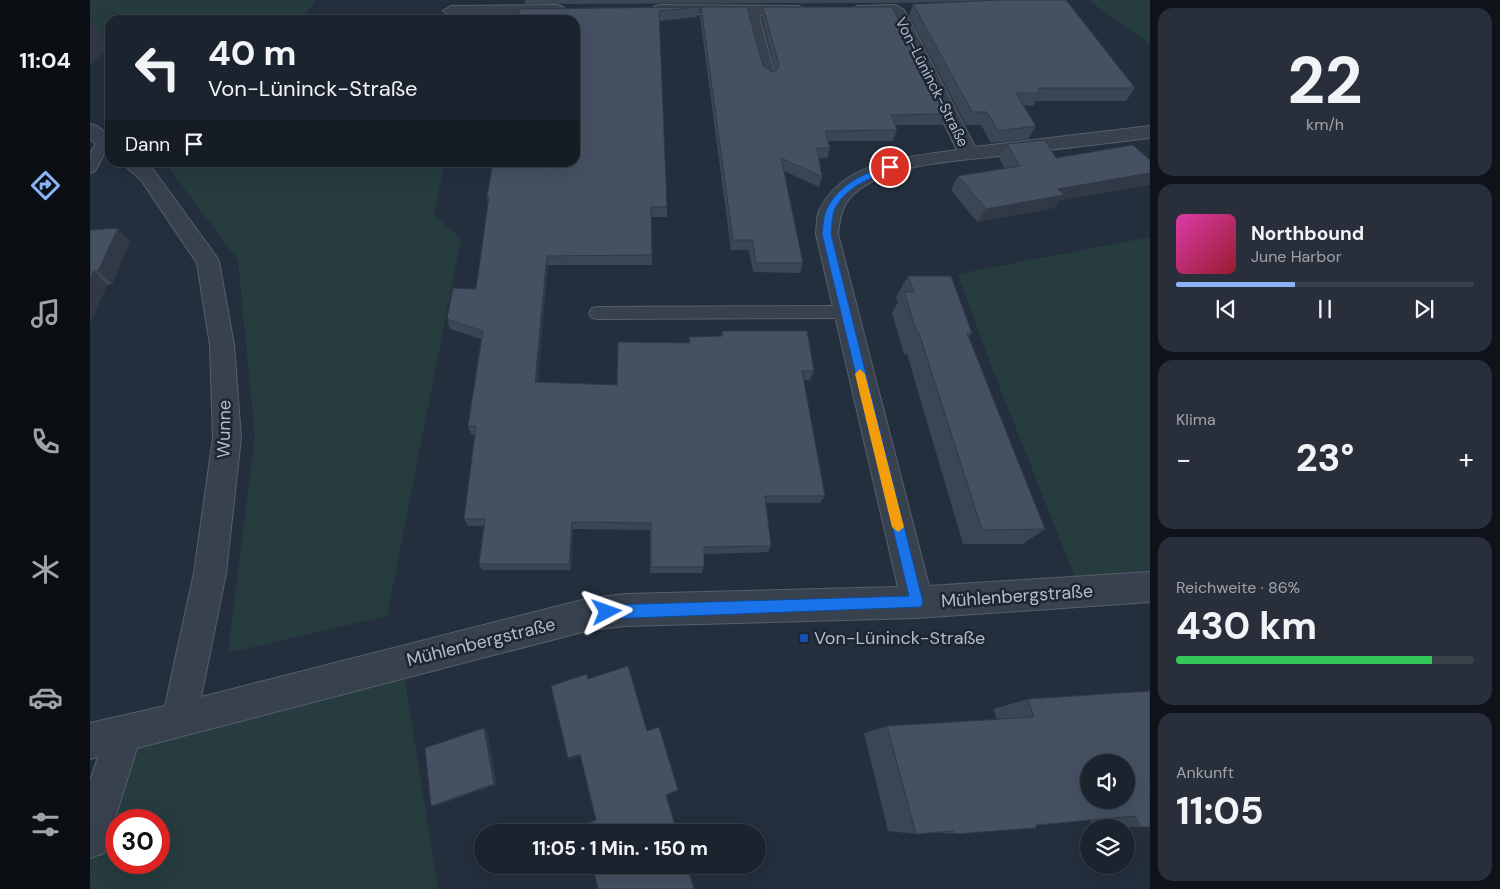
<!DOCTYPE html>
<html lang="de">
<head>
<meta charset="utf-8">
<style>
	:root { --surface:#1b232e; --page:#282f3a; --text:#f1f3f6; --muted:#a0a4aa; --line:#39404a; --accent:#8ab4f8 }
	body { margin:0; font-family:"DM Sans",sans-serif; background:var(--page); color:var(--text); height:100vh; display:flex; flex-direction:column; font-size:19px; white-space:nowrap }
	* { box-sizing:border-box; margin:0 }
	p { font-size:16px; color:var(--muted) }
	.icon { flex:none; width:28px; height:28px; fill:none; stroke:currentColor; stroke-width:2; stroke-linecap:round; stroke-linejoin:round }
	.map { position:relative; flex:1; overflow:hidden }
	.drawer { display:flex; flex-direction:column; gap:8px; padding:8px; background:#0f1319; width:350px }
	.drawer>* { flex:none }
	.banner { position:absolute; left:15px; top:15px; width:475px; height:152px; border-radius:15px; box-shadow:0 5px 20px #0002,0 0 0 1px var(--line); background:#1b232e; color:var(--text); overflow:hidden }
	.controls { position:absolute; left:990px; top:754px; display:grid; gap:10px }
	.controls a { display:grid; place-items:center; width:55px; height:55px; border-radius:50%; background:var(--surface); box-shadow:0 5px 20px #0002,0 0 0 1px var(--line); font-size:25px }
	.speed { position:absolute; left:15px; top:809px; display:flex; gap:10px; font-size:25px; font-weight:700; text-align:center }
	.speed>* { display:grid; place-content:center; width:65px; height:65px; border-radius:50%; background:var(--surface); box-shadow:0 5px 20px #0002,0 0 0 1px var(--line); line-height:1 }
	.speed .limit { border:8px solid #d22; background:#fff; color:#111 }
	.pin { position:absolute; display:grid; place-items:center; width:42px; height:42px; color:#fff; margin:-21px; border:2px solid #fff; border-radius:50%; box-shadow:0 1px 5px #0007 }
	.me { position:absolute; width:55px; margin:-28px; rotate:86deg; stroke-linejoin:round; filter:drop-shadow(0 0 4px #0008) }
	.turn { display:flex; align-items:center; gap:18px; height:105px; padding:0 20px; font-size:22px }
	.turn .icon { width:65px; height:65px; stroke-width:2.5 }
	.turn b { display:block; font-size:35px; line-height:42px }
	.then { display:flex; align-items:center; height:48px; padding:0 20px; background:#0003; gap:10px; font-size:19px }
	.big { font-size:38px; font-weight:700; line-height:1.1 }
	.drawer .widget { flex:1; display:flex; flex-direction:column; justify-content:center; gap:8px; min-width:0; padding:0 18px; border-radius:15px; background:var(--page) }
	.drawer .dial { align-items:center; gap:0 }
	.dial b { font-size:65px; line-height:1 }
	.song { display:flex; align-items:center; gap:15px }
	.cover { width:60px; height:60px; border-radius:8px; background:linear-gradient(135deg,hsl(320 70% 55%),hsl(350 70% 35%)) }
	.played { height:5px; border-radius:2px; background:linear-gradient(90deg,var(--accent) 40%,var(--line) 40%) }
	.keys { display:flex; justify-content:space-around; direction:ltr }
	.heat { display:flex; justify-content:space-between; align-items:center; font-size:28px; direction:ltr }
	.charge { height:8px; border-radius:4px; background:linear-gradient(90deg,#34c759 86%,var(--line) 0) }
	.trip { position:absolute; left:384px; top:824px; width:292px; height:50px; border-radius:25px; background:var(--surface); box-shadow:0 5px 20px #0002,0 0 0 1px var(--line); font-weight:700; line-height:50px; text-align:center }
	main { display:flex; flex:1; min-height:0 }
	.menu { display:flex; flex-direction:column; width:90px; justify-content:space-around; align-items:center; background:#0b0e12; color:var(--muted) }
	.menu .icon { width:35px; height:35px }
	.menu .current { color:var(--accent) }
	.menu b { font-size:22px; color:var(--text) }
	.map>svg:first-child { display:block }
	.green { fill:#263c3f; fill-rule:evenodd }
	.lines { fill:none; stroke-linecap:round; stroke-linejoin:round }
	.lane-casing { stroke:#565f6c; stroke-width:2 }
	.street-casing { stroke:#565f6c; stroke-width:2 }
	.lane { fill:#38414e; fill-rule:evenodd }
	.street { fill:#38414e; fill-rule:evenodd }
	.wall { fill:#3b4654 }
	.shaded-wall { fill:#303945 }
	.building { fill:#455162; stroke:#303945; fill-rule:evenodd }
	.route { fill:#1a73e8; stroke:#114b97 }
	.slow { fill:#f59e0b }
	.transit-dot { fill:#1a4fb4; stroke:#1d2633; stroke-width:2 }
	.labels { text-anchor:middle; stroke-width:5; stroke-linejoin:round; paint-order:stroke }
	.far-street-label { font-size:15px; fill:#b4bcc9; stroke:#1d2633 }
	.street-label { font-size:18px; fill:#b4bcc9; stroke:#1d2633 }
	.poi-label { font-size:18px; fill:#b4bcc9; stroke:#1d2633; text-anchor:start }
</style>
</head>
<body>
<main>
<nav class="menu">
<b>11:04</b>
<svg class="icon current" aria-label="directions" viewBox="0 0 24 24"><path d="M12 3l9 9-9 9-9-9zM9 14v-3h6M13 9l2 2-2 2"/></svg>
<svg class="icon" aria-label="music" viewBox="0 0 24 24"><path d="M9 18V5l10-2v13"/><circle cx="6" cy="18" r="3"/><circle cx="16" cy="16" r="3"/></svg>
<svg class="icon" aria-label="phone" viewBox="0 0 24 24"><path d="M5 4h4l2 5-3 2q2 4 5 5l2-3 5 2v4C11 20 4 13 5 4z"/></svg>
<svg class="icon" aria-label="climate" viewBox="0 0 24 24"><path d="M12 3v18M4 7l16 10M4 17L20 7"/></svg>
<svg class="icon" aria-label="car" viewBox="0 0 24 24"><path d="M5 17H2v-5l4-1 3-4h7l3 4 3 1v5h-3M9 17h6M6 11h13"/><circle cx="7" cy="17" r="2"/><circle cx="17" cy="17" r="2"/></svg>
<svg class="icon" aria-label="filters" viewBox="0 0 24 24"><path d="M4 7h16M4 17h16"/><circle cx="9" cy="7" r="2"/><circle cx="15" cy="17" r="2"/></svg>
</nav>
<div class="map">
<svg width="1060" height="889" viewBox="0 0 1060 889">
	<rect width="100%" height="100%" fill="#242f3e"/>
	<path class="green" d="M0,0h225l-12,20h-193v16l-20,-2z
		M998,0h62v44z
		M75,163h279l-10,51 27,25 -74,377 -159,37 27,-216 -17,-177z
		M1060,237v350l-69,5 -91,-229 -32,-89z
		M312,662l36,227h-348v-50l33,-105zM26,820h43v42h-43z"/>
	<g class="lines">
		<g class="lane-casing">
			<path id="lane" d="M662,8l6,3 17,65 -2,3 -4,1 -6,-4 -17,-65z
				M14,137l5,1 1,5 -15,28 -5,2v-19l9,-16z
				M755,306l6,1 3,5 -3,5 -6,1 -247,1 -6,-1 -3,-5 3,-5 6,-1z"/>
		</g>
		<g class="street-casing">
			<path id="street" d="M467,5l6,2 2,3 -2,3 -112,3 -8,-5 8,-5z
				M570,5l139,1 8,5 -8,5 -145,-3 -2,-3 2,-3z
				M806,5l8,5 71,137 175,-21v12c-48,6 -96,11 -143,17 -43,6 -112,7 -147,34 -17,12 -20,25 -22,45l91,352 221,-14v30l-233,16 -292,8 -35,4 -453,118 -33,105 -14,5v-77l8,-24 -8,2v-36l75,-17 29,-133 19,-135 -3,-93 -13,-82 -56,-83 -20,-18h23l11,10 61,84 3,6 15,83 7,93 -15,135 -25,124 389,-99 35,-4 273,-7 -82,-353c1,-7 0,-16 3,-23 24,-51 90,-54 138,-61l-66,-135 -34,1 -8,-5 8,-5z
				M0,124l7,2 13,10v16l-7,-2 -13,-11z"/>
		</g>
		<use href="#lane" class="lane"/>
		<use href="#street" class="street"/>
	</g>
	<path class="wall" d="M435,0h541l69,88 -9,13h-90l-3,5 -10,-1 13,21 -8,13 -37,4 -10,-18h-15l-57,-109 4,-12 68,-3 -85,2 -371,1z
		M608,7l-1,10 -38,4 8,186v10h-16l1,38v10h-104l-11,117 80,3 72,-42v-6l32,-1 1,-5 92,40 -4,9h-7l22,116 -5,7h-54l5,43 -3,6 -64,2v13l-2,6h-52v-43l-77,-1 -2,41h-89l-3,-6 5,-38h-16l-4,-7 11,-84h-4l-3,-9 13,-87 -31,-10 -3,-10 29,-30 12,-85 -1,-7 31,-177z
		M611,7l62,59 9,6 3,-2 -13,-53 1,-10 184,107 -5,11h-47l2,5 -4,11h-65l2,7 -3,10h-8l3,19 -3,10 -35,-16 19,92 -3,10 -47,-1 -4,-22h-18l-31,-233z
		M917,144l52,57 -5,7 -77,14 -26,-32 7,-14 47,-7 -6,-11z
		M28,228l12,14 -18,42 -5,1 -17,38v-93z
		M818,276l64,57 -3,4 76,192 -22,15h-60l-56,-190h-3l-12,-41 6,-11 -2,-5z
		M1060,691l-10,136 -48,-1 -2,-6 -135,14 -22,-2 -17,2 -28,-3 -24,-98 23,-7 110,-6 -4,-11 35,-10z"/>
	<path class="shaded-wall" d="M2,19l18,27v2l-20,16v-43z
		M1060,173v12l-91,16 -5,7 -77,14 9,-13 72,-20z
		M28,228l12,14 -18,42 -14,-13z
		M457,256l1,9 -11,126 -2,-9z
		M4,271l13,14 -17,38v-44z
		M482,522l1,7 -2,41 -2,-6z
		M394,728l3,1 10,56 -61,21h-5z
		M490,754l1,2 -11,4 -2,-2z"/>
	<path class="building" d="M910,0h66l69,88h-97l2,5h-24l20,33 -38,5 -11,-19h-15l-59,-108z
		M608,7l-39,4 8,196h-16l1,48 -105,1 -12,126 82,3 1,-43 72,1 -1,-6 34,-1 -1,-5h85l7,40h-12l23,125h-60l6,50 -67,1v20h-53v-44l-79,-1 -3,42h-90l6,-45h-21l12,-93h-8l15,-95 -36,-12 6,-31 23,1 13,-92h-2l6,-35h82v-142h-57l2,-11z
		M611,7h46l16,59 9,6 5,-2 2,-5 -16,-58h129l55,107 -56,1 6,15 -72,1 5,17h-13l5,29 -41,-19 22,105h-47l-4,-23h-19z
		M955,140l11,18 77,-13 17,15v13l-92,16 6,6 -78,14 -28,-33 62,-10 -13,-22z
		M28,228l-20,43h-4l-4,8v-49z
		M818,276h43l21,57h-5l78,196 -63,1 -63,-197h-2l-13,-41h10z
		M538,666l19,65 12,-4 19,63 -12,5 11,37h-92l-2,-7 13,-5 -16,-66 -12,4 -17,-72 36,-12 1,5z
		M1060,691v136h-10l-5,-11 -99,9v3l-81,6 -2,-3 -37,3 -29,-108 147,-9 -6,-18zM999,762h37v38h-37z
		M394,728l10,56 -63,22 -6,-58z
		M502,865h95l7,24h-96z"/>
	<path class="route" d="M800,165l4,2 -1,2c-22,9 -49,18 -59,42 -2,7 -2,16 -3,23l92,368 -2,5 -314,12 -4,-2 -2,-5 2,-5 4,-2 302,-9 -87,-362c1,-7 1,-16 4,-23 10,-25 39,-39 64,-46z"/>
	<path class="slow" d="M770,369l5,5 39,153 -6,5 -6,-5 -37,-153z"/>
	<rect class="transit-dot" x="709" y="633" width="10" height="10" rx="2.5"/>
	<g class="labels">
		<g class="far-street-label">
			<text transform="translate(842 82) rotate(63)" y="5">Von-Lüninck-Straße</text>
		</g>
		<g class="street-label">
			<text transform="translate(134 429) rotate(-89)" y="6">Wunne</text>
			<text transform="translate(927 596) rotate(-4)" y="6">Mühlenbergstraße</text>
			<text transform="translate(391 642) rotate(-14)" y="6">Mühlenbergstraße</text>
		</g>
		<g class="poi-label">
			<text x="724" y="644">Von-Lüninck-Straße</text>
		</g>
	</g>
</svg>
<div class="controls">
<a><svg class="icon" aria-label="sound" viewBox="0 0 24 24"><path d="M4 9h4l5-4v14l-5-4H4zM17 9q2 3 0 6"/></svg></a>
<a><svg class="icon" aria-label="layers" viewBox="0 0 24 24"><path d="M12 4l9 5-9 5-9-5zM3 14l9 5 9-5"/></svg></a>
</div>
<div class="speed"><div class="limit">30</div></div>
<div class="pin" style="left:800px;top:167px;background:#d93025"><svg class="icon" aria-label="arrive" viewBox="0 0 24 24"><path d="M6 21V4h12l-3 4 3 4H6"/></svg></div>
<svg class="me" style="left:517px;top:612px" viewBox="-20 -20 40 40"><path d="M0-17L14 15 0 8-14 15z" fill="#1a73e8" stroke="#fff" stroke-width="4"/></svg>
<div class="trip">11:05 · 1 Min. · 150 m</div>
<div class="banner">
<div class="turn"><svg class="icon" aria-label="left" viewBox="0 0 24 24"><path d="M17 20v-9H6M10 6l-5 5 5 5"/></svg><div><b>40 m</b>Von-Lüninck-Straße</div></div>
<div class="then">Dann<svg class="icon" aria-label="arrive" viewBox="0 0 24 24"><path d="M6 21V4h12l-3 4 3 4H6"/></svg></div>
</div>
</div>
<section class="drawer">
<div class="widget dial"><b>22</b><p>km/h</p></div>
<div class="widget">
<div class="song"><i class="cover"></i><div><b>Northbound</b><p>June Harbor</p></div></div>
<div class="played"></div>
<div class="keys"><svg class="icon" aria-label="previous" viewBox="0 0 24 24"><path d="M18 5L8 12l10 7zM5 5v14"/></svg><svg class="icon" aria-label="pause" viewBox="0 0 24 24"><path d="M8 5v14M16 5v14"/></svg><svg class="icon" aria-label="next" viewBox="0 0 24 24"><path d="M6 5l10 7-10 7zM19 5v14"/></svg></div>
</div>
<div class="widget"><p>Klima</p>
<div class="heat"><a>−</a><b class="big">23°</b><a>+</a></div>
</div>
<div class="widget"><p>Reichweite · 86%</p><b class="big">430 km</b><div class="charge"></div></div>
<div class="widget"><p>Ankunft</p><b class="big">11:05</b></div>
</section>
</main>
</body>
</html>
